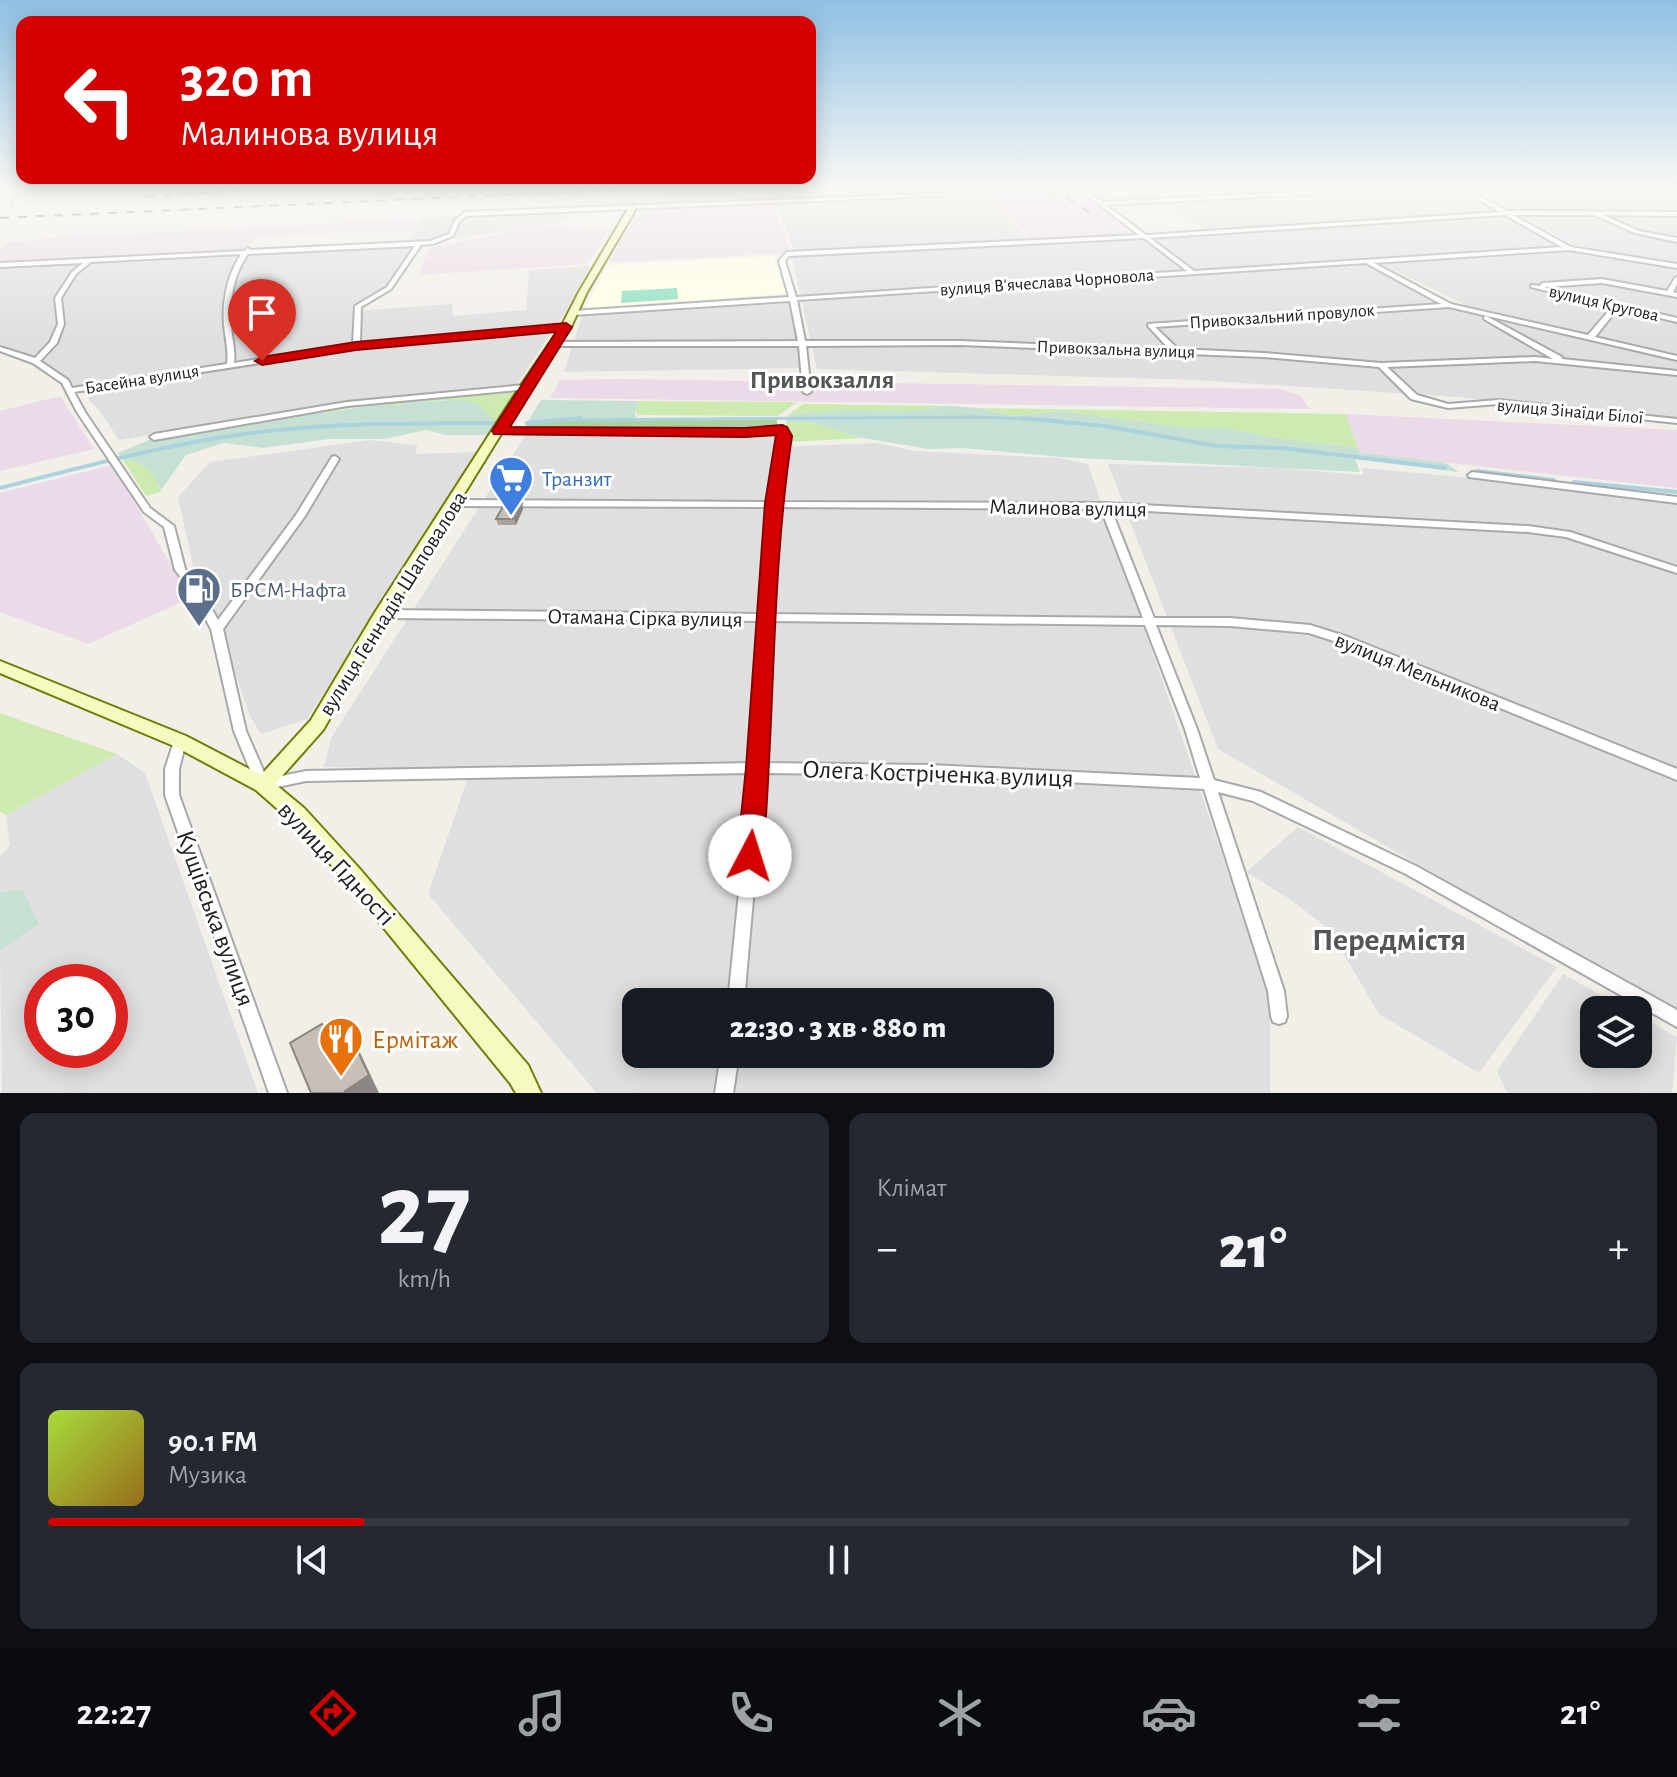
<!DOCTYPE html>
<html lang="uk">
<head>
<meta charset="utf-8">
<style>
	:root { --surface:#171b24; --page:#242831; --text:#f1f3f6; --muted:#9ea1a6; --line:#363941; --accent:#d40000 }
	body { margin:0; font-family:"Alegreya Sans",sans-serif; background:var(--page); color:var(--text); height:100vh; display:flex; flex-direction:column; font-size:30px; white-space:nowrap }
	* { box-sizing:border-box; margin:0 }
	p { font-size:26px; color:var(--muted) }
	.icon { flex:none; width:44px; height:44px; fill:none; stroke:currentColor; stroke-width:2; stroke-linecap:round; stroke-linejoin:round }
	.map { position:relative; height:1093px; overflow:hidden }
	.side { display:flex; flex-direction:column; gap:20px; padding:20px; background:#0d0f14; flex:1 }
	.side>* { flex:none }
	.hud { position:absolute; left:16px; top:16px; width:800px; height:168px; border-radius:16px; box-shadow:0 4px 20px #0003; background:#d40000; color:#fff; overflow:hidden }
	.buttons { position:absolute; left:1580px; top:996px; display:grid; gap:16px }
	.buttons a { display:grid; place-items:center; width:72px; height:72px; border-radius:16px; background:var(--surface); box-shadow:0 4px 20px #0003; font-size:40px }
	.speed { position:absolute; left:24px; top:964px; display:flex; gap:16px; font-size:40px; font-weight:700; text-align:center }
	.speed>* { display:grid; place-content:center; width:104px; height:104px; border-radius:50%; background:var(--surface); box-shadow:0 4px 20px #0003; line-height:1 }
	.speed .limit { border:12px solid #d22; background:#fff; color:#111 }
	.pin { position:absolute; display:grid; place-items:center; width:68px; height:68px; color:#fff; margin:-82px -34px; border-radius:50% 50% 50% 0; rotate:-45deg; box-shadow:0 0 8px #0007 }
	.pin .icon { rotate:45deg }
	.me { position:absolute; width:88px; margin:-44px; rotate:5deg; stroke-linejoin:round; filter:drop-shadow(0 0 6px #0008) }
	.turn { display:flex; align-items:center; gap:28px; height:168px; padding:0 32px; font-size:36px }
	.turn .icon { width:104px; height:104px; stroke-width:2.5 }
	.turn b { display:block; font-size:56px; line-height:68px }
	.big { font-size:60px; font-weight:800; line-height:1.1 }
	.side .card { flex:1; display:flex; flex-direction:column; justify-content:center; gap:12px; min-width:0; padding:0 28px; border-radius:16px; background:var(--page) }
	.side .dial { align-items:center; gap:0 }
	.dial b { font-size:104px; line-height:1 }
	.song { display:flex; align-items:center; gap:24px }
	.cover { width:96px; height:96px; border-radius:12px; background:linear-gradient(135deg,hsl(80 70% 55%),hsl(40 70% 35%)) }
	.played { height:8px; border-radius:4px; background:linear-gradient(90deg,var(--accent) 20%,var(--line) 20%) }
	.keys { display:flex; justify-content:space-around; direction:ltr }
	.heat { display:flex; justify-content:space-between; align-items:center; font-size:44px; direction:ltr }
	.side .tiles { flex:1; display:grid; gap:20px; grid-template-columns:1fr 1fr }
	.card:last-child { grid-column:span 2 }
	.trip { position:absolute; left:622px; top:988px; width:432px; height:80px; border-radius:16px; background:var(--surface); box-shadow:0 4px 20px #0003; font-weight:800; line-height:80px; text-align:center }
	.menu { display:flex; height:128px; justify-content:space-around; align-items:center; background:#090b0e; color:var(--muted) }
	.menu .icon { width:56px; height:56px }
	.menu .selected { color:var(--accent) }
	.menu b { font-size:36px; color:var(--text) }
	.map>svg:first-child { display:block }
	.residential { fill:#e0dfdf; fill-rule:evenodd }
	.industrial { fill:#ebdbe8 }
	.education { fill:#ffffe5 }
	.grass { fill:#cdebb0 }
	.forest { fill:#add19e }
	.wetland { fill:#c6e0d4 }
	.pitch { fill:#88e0be }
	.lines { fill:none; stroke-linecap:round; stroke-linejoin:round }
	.stream-far2 { stroke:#aad3df; stroke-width:2 }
	.stream-far1 { stroke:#aad3df; stroke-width:3 }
	.stream { stroke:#aad3df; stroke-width:4 }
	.street-casing { stroke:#a9a9a9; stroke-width:4 }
	.secondary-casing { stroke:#707d05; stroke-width:4 }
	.street { fill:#fff; fill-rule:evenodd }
	.secondary { fill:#f7fabf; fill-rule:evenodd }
	.rail { stroke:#707070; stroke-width:2; stroke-dasharray:9 9; stroke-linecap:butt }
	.wall { fill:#aba49e }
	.shaded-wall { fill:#8b8681 }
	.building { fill:#c7bfb8; stroke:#8b8681; stroke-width:2 }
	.route { fill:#d40000; stroke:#8a0000; stroke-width:2 }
	.labels { text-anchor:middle; stroke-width:6; stroke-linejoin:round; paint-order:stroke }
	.far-street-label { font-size:18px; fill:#222; stroke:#fff }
	.shop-label { font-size:22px; fill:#366cbe; stroke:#fff; text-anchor:start }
	.street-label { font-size:22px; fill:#222; stroke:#fff }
	.service-label { font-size:22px; fill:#4e5e75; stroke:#fff; text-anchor:start }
	.far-district-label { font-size:26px; font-weight:bold; fill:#555; stroke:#fff }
	.near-street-label { font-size:26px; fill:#222; stroke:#fff }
	.near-food-label { font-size:26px; fill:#c56008; stroke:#fff; text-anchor:start }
	.near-quarter-label { font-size:32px; font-weight:bold; fill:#555; stroke:#fff }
</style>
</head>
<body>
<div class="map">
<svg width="1677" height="1093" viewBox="0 0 1677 1093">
	<rect width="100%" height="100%" fill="#f2efe9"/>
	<path class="residential" d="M1122,187h71l19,13 245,-13 45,25 -294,19 -49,-32 -58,3 -15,-12z
		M1466,187l211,4v73l-104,-20z
		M985,194l45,47 -236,11 -17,-50z
		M568,210l-2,11 -104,17 -54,3 14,-23z
		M1503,214l62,33 -369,24 -44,-33z
		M1144,237l50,39 173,-12 68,39 242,57v59l-220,-22 -260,-17 -380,-11 -25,-112z
		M415,245l-29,43 -18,7 -12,9 -2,7 98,-7 1,12 73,-6 3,-40 61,-4 -24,45 -49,73 -177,19 -221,37 -19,-29 -23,-24 -31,-24 -46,-19v-78l235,-14z
		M1572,250l105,19v85l-209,-48 -89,-43z
		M793,303l8,36 1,29 -238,4 18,-56z
		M526,434h254l-2,13 100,-4 37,8 142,7 31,6 182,530v99h-673l-169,-199 43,-125 -147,-2 7,-29zM636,1002h404v52h-404z
		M369,440l48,5 -1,9 63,-2 -172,267 -46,15 -11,-18 -43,-125 -14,-25 -15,-69 32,-35z
		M1108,464l172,4 83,7v-7l161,15 153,20v511l-459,-265z
		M117,754l28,19 113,320h-256l-2,-143 39,-26 -16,-34 -23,2v-36l10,-11 -4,-30zM42,982h68v68h-68z
		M1298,827l259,140 -78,106 -100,-59 -50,-85 -41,-31 -42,-26z
		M1563,974l65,36h-34v44h44v-39l39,22 -5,56h-165l-10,-22z"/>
	<path class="industrial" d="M980,187h124l-25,2 53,46 -99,6z
		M772,202l19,51 -182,9 24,-45h11l3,-10z
		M416,219l-2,11 -155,6 -14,13 -79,5 6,-10 -9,11 -163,9v-15l7,-6 56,-6z
		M538,226l71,4 -22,34 -169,11 11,-27z
		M621,379l659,10 20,6 10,14 -760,-11 10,-18z
		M60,396l34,53 -94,22v-60z
		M1346,414l331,16v58l-318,-35z
		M112,465l79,133 -103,46 -88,-32v-119z"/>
	<path class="education" d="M774,256l12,38 -201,14 23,-43z"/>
	<path class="grass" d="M838,187h116l-5,7 -19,1 -259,8v-7z
		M507,390l7,4 -18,28 -10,-8 -42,-14 -16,2 -14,-2 -21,7 -11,-4 -17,2 -38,8 -7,-2 43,-8z
		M636,401l161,1 -19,14 -140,-1 -3,-5 5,-6z
		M803,404l145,2 -36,5 -66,-1 -58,5z
		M979,408l367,6 12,34 -89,-11 -43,-9h-39l-125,-17 -50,5z
		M786,422h22l56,16 -76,4z
		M123,460c22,1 32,11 38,32l-15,4z
		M0,713l117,41 -111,61 -6,-3z"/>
	<path class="forest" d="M585,419h192v9l-27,3 -226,-2 3,-5z"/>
	<path class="wetland" d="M411,399c21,8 45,-5 66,5 8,4 12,12 19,18l-8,13h-42l-20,-5 -42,9h-55l-66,9 -39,-5 -38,12 -25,35c-9,-20 -16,-29 -38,-30l-5,-7 33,-14 97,-14 57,-13 22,1 55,-10 17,3z
		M541,400l95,1 4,3 -5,6 1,8 -109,5z
		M948,406l31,2 33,8 50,-5 125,17h39l43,9 89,11 2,5 84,9 15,10 -104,-13 5,13 -299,-15 -98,-9 -35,1 -64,-11 -56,-16h-22l2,-7 58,-5 66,1z
		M23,890l16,34 -39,26v-58z"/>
	<path class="pitch" d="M677,288l1,11 -57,4 1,-12z"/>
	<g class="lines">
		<path class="stream-far2" d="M11,208l1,-9 14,-12"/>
		<path class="stream-far1" d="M558,420l418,-3 78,3"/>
		<path class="stream" d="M1020,418l85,8 112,20 65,2 163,20
			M527,423l54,-5
			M1477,471l77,9
			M1574,482l103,10
			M0,488c83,-21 166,-44 252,-55 81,-11 163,-9 245,-10"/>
		<g class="street-casing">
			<path id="street" d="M1395,187h28l-2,1 -315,17 40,30 354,-23 -43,-25h5l45,24 170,1v4l-74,-1 36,16 38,7v4l-42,-9 -41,-18h-81l58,32 106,17v4l-108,-18 -195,13 77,41 137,31 24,-28 -81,-20v-2l9,1 1,-2 2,-1 59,-4 65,12 8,-13 2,-1v7l-4,8 4,1v4l-75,-14 -58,4 133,31v4l-59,-14 -23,29 82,19v4l-228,-53 -294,20 23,22 86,4 117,10 154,-6 18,2 -69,-40v-2l2,-1 76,41v2l115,12v4l-142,-14 -148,6 30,28 31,9 50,-4 179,19v4l-179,-19 -50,4 -37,-9 -32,-32 -115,-10 -304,-12 -154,1 5,46 -4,2 -4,-2 -4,-46h-245l-4,-2 4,-2 244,-1 -8,-40 -217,14 -3,-2 3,-2 216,-14 -10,-36 8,-9 352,-17 -58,-44 2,-2 20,13zM1505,215l57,32 -368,24 -44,-33zM1144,238l43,33 -391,26 -11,-36 4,-5zM1366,263l75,41 -293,20v2l21,23 -209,-8h-155l-8,-41z
				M1630,187l47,1v2l-45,-2z
				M976,192l2,2 -512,22 -7,6 -6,14 -20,8 -12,1 -30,44 -30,18 -1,37 206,-19 2,1v2l-212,20 -282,44 11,20 65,96 24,18 11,43 14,17 19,34 78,-105 36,-58 3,-1 4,3 -34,57 -82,113 23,102 21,48 39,-8 446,-8 9,-142 -379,-3 -5,-4 5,-4 379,4 7,-107 -315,-1 -5,-3 5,-3 316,2 12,-66 -2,-3 -34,3 -249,-3v-4l3,-1 246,2 38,-4 6,10 -11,66 327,1 423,23 42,6 107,35v6l-111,-36 -38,-5 -417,-23 43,109h76l80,7 38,12 329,132v11l-337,-137 -31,-10 -79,-7 -74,-1 41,104 17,51 47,12 155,74 261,144v17l-271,-153 -153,-73 -35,-9 66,199 3,25 -2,6 -6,2 -6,-2 -2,-6 -3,-25 -64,-202 -274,-14 -166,-2 -20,229h-16l23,-229 -445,8 -43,9 -5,-1 -24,-58 -23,-102 -22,-42 -14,-17 -11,-43 -20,-15 -67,-100 -15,-29 -29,-20 -33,-12v-4l35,11 15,-16 8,-18 -3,-26 17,-26 11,-9 -83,4v-4l244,-12 4,-3 3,2 179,-9 19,-7 6,-14 10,-8zM415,246l-28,41 -32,19 -2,38 -119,19c2,-14 -3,-26 -3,-40 -2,-23 3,-50 17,-69zM241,254c-13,20 -19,46 -17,70 1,14 5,26 3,40l-155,24 -4,-8 -28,-19 17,-18 7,-19 -3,-26 15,-24 15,-12zM777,507l324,2 42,109 -371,-4zM772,621l373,4 40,104 15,49 -270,-13 -165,-2z
				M525,385h3v4l-181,17 -193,34 -4,-3 4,-3 193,-32z
				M1472,472l205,25v6l-208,-26 -1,-2z
				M180,736l5,2 1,3 -7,28v26l108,298h-18l-104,-298v-26l9,-28 1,-3z
				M721,1054h18l-6,39h-18z"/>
		</g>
		<g class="secondary-casing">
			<path id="secondary" d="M633,205l4,2 -50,85 -16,35 -41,60 -140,227 -67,116 -48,54 29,24 54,59 170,198 13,28h-25l-6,-10 -166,-204 -54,-59 -34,-30 -82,-44 -174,-73v-12l186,75 75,39 50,-55 63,-106 146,-227 41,-60 18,-35 50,-85z"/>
		</g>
		<use href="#street" class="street"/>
		<use href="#secondary" class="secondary"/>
		<path class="rail" d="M1032,187l31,8 29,19
			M146,197l132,-10
			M0,218l681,-31"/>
	</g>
	<path class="wall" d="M522,503l1,6 -7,16h-18l-2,-6z"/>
	<path class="shaded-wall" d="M522,503l1,6 -7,16 -2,-6z
		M343,1020l11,20 25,53h-34z"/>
	<path class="building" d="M505,503h17l-8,16h-18z
		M343,1020l26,55 -24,16v2h-34l-21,-50 32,-19 4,7z"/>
	<linearGradient id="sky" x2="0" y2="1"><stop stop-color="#8fc0e4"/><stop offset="0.55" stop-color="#f9f8f5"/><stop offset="1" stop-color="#f9f8f5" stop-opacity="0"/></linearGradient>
	<rect width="1677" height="340" fill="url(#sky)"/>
	<path class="route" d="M566,323l6,4 -62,100 235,1 37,-3 5,2 5,9c-21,138 -17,280 -29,420l-4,8 -9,3 -9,-3 -4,-8 9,-88 19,-265 11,-68 -31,2 -251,-3 -2,-3 64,-99 -200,18 -94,15 -7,-4 7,-4 94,-15z"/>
	<defs>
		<g id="supermarket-pin" transform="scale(2.3)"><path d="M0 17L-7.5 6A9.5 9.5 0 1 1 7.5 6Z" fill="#3f7fe0" stroke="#fff"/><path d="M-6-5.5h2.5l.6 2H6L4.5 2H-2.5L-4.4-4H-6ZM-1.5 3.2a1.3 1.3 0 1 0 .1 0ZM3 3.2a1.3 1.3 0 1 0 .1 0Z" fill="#fff"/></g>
		<g id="fuel-pin" transform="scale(2.3)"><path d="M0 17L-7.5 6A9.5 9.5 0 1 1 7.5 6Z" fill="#5c6f8a" stroke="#fff"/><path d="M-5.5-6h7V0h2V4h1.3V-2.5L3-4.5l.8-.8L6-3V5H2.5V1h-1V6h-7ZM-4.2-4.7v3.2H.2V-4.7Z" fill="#fff"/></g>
		<g id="restaurant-pin" transform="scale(2.3)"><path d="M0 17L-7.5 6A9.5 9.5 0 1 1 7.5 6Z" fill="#e8710a" stroke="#fff"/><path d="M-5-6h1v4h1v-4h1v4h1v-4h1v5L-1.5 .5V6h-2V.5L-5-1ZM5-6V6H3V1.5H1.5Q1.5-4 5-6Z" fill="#fff"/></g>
	</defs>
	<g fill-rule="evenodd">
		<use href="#supermarket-pin" x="511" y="478"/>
		<use href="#fuel-pin" x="199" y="589"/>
		<use href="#restaurant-pin" x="341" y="1039"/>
	</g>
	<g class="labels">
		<g class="far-street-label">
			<text transform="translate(1047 282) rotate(-4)" y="6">вулиця В'ячеслава Чорновола</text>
			<text transform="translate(1604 303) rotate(13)" y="6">вулиця Кругова</text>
			<text transform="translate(1282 316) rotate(-4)" y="6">Привокзальний провулок</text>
			<text transform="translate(1116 349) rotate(2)" y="6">Привокзальна вулиця</text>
			<text transform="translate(142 379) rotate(-9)" y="6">Басейна вулиця</text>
			<text transform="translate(1570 411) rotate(5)" y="6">вулиця Зінаїди Білої</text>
		</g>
		<g class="shop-label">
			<text x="542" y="486">Транзит</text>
		</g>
		<g class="street-label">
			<text transform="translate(1068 507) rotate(1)" y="8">Малинова вулиця</text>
			<text transform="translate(392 603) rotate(-58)" y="8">вулиця Геннадія Шаповалова</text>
			<text transform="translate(645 617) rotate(1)" y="8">Отамана Сірка вулиця</text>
			<text transform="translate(1418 671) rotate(22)" y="8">вулиця Мельникова</text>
		</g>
		<g class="service-label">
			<text x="230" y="597">БРСМ-Нафта</text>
		</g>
		<g class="far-district-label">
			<text x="822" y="388">Привокзалля</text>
		</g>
		<g class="near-street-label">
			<text transform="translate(938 773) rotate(2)" y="9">Олега Костріченка вулиця</text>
			<text transform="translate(337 863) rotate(47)" y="9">вулиця Гідності</text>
			<text transform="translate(216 918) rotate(70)" y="9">Кущівська вулиця</text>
		</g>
		<g class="near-food-label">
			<text x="372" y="1048">Ермітаж</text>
		</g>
		<g class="near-quarter-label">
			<text x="1389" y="950">Передмістя</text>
		</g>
	</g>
</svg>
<div class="buttons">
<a><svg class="icon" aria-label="layers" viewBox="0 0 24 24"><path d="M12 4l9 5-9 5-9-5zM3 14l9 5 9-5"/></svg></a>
</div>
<div class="speed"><div class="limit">30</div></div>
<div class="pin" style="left:262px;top:361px;background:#d93025"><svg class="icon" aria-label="arrive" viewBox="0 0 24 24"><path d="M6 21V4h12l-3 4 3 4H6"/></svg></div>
<svg class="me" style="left:750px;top:856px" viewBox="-20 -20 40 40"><circle r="19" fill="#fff"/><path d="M0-13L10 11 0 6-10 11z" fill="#d40000"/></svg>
<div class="trip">22:30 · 3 хв · 880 m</div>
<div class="hud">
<div class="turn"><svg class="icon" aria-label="left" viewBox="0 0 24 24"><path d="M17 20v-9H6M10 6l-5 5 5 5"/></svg><div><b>320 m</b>Малинова вулиця</div></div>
</div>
</div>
<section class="side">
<div class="tiles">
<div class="card dial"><b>27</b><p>km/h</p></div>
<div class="card"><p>Клімат</p>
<div class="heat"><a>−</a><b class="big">21°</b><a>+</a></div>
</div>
<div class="card">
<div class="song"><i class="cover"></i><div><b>90.1 FM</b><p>Музика</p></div></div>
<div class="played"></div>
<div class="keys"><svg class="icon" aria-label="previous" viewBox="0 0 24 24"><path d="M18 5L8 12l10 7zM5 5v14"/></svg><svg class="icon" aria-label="pause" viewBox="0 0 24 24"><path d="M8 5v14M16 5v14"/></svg><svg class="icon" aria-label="next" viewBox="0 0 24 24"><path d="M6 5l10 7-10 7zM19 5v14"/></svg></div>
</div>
</div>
</section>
<nav class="menu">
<b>22:27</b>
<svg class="icon selected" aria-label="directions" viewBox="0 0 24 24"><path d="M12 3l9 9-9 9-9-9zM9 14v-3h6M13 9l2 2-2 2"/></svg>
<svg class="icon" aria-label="music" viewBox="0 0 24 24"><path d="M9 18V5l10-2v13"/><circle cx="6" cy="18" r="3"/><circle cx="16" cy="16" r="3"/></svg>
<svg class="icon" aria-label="phone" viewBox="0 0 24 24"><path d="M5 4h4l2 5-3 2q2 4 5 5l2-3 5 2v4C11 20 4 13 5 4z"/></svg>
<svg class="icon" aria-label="climate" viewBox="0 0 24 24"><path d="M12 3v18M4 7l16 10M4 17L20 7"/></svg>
<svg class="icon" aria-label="car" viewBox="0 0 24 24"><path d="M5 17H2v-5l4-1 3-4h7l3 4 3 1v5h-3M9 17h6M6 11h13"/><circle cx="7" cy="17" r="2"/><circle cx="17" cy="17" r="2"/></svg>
<svg class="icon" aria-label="filters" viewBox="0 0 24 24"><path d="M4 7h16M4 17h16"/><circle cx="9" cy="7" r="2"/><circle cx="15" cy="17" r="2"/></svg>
<b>21°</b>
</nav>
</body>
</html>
